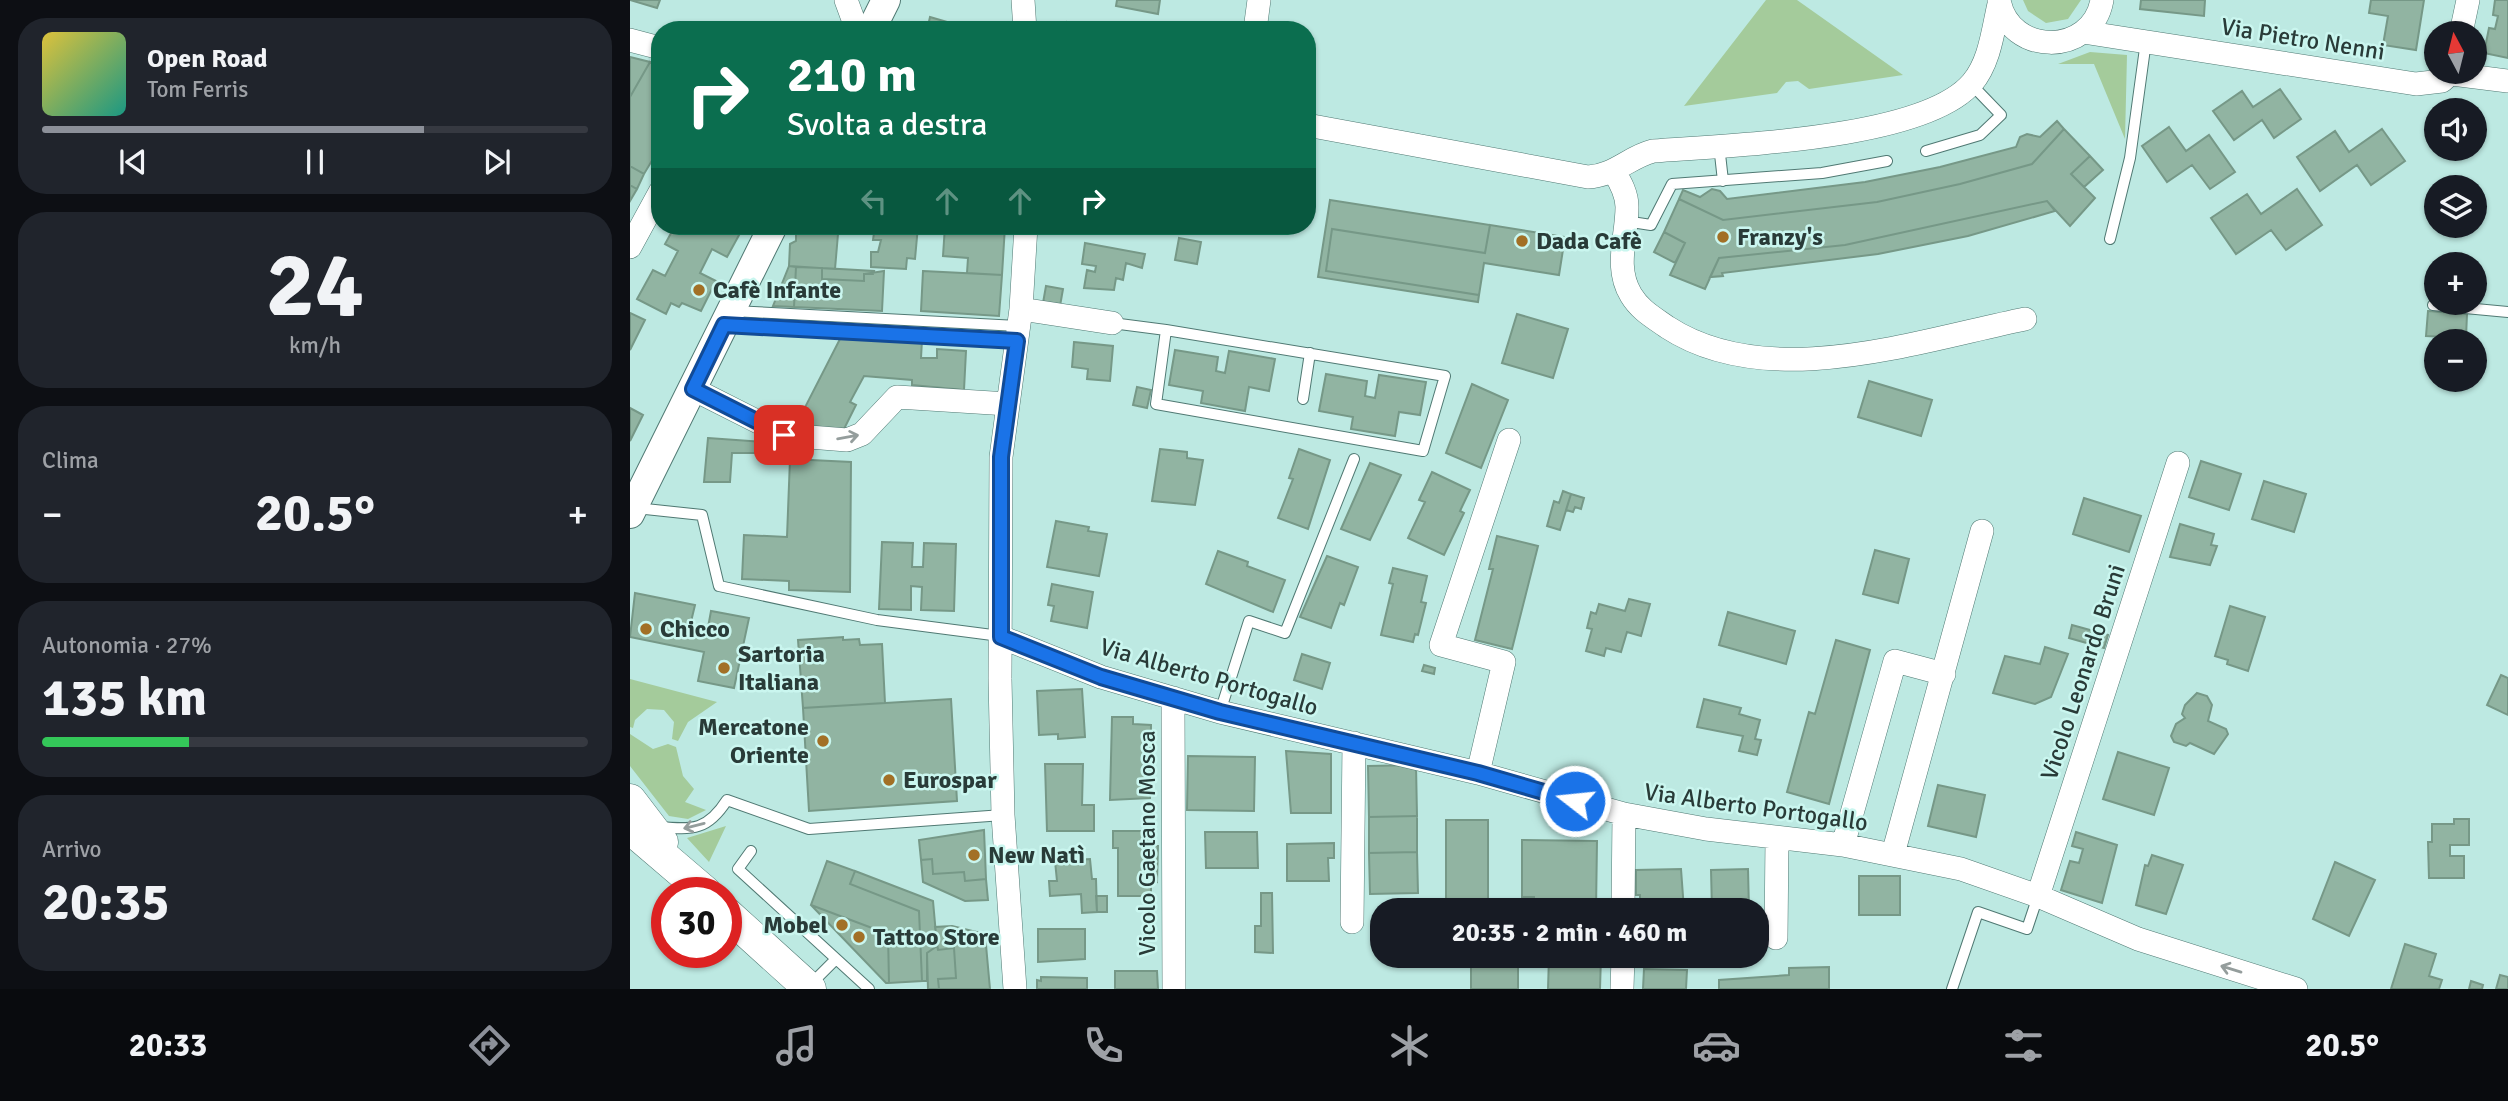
<!DOCTYPE html>
<html lang="it">
<head>
<meta charset="utf-8">
<style>
	:root { --surface:#171b24; --page:#20242c; --text:#f1f3f6; --muted:#9ea1a6; --line:#363941; --accent:#8c9099 }
	body { margin:0; font-family:Signika,sans-serif; background:var(--page); color:var(--text); height:100vh; display:flex; flex-direction:column; font-size:26px; white-space:nowrap }
	* { box-sizing:border-box; margin:0 }
	p { font-size:23px; color:var(--muted) }
	.icon { flex:none; width:38px; height:38px; fill:none; stroke:currentColor; stroke-width:2; stroke-linecap:round; stroke-linejoin:round }
	.map { position:relative; flex:1; overflow:hidden }
	.sheet { display:flex; flex-direction:column; gap:18px; padding:18px; background:#0d0f14; width:630px }
	.sheet>* { flex:none }
	.banner { position:absolute; left:21px; top:21px; width:665px; height:214px; border-radius:28px; box-shadow:0 2px 5px #0004; background:#0b6e4f; color:#fff; overflow:hidden }
	.needle { width:46px; rotate:353deg }
	.buttons { position:absolute; left:1794px; top:21px; display:grid; gap:14px }
	.buttons a { display:grid; place-items:center; width:63px; height:63px; border-radius:50%; background:var(--surface); box-shadow:0 2px 5px #0004; font-size:35px }
	.speed { position:absolute; left:21px; top:877px; display:flex; gap:14px; font-size:35px; font-weight:700; text-align:center }
	.speed>* { display:grid; place-content:center; width:91px; height:91px; border-radius:50%; background:var(--surface); box-shadow:0 2px 5px #0004; line-height:1 }
	.speed .limit { border:10px solid #d22; background:#fff; color:#111 }
	.pin { position:absolute; display:grid; place-items:center; width:60px; height:60px; color:#fff; margin:-30px; border-radius:14px; box-shadow:0 4px 10px #0006 }
	.me { position:absolute; width:77px; margin:-38px; rotate:286deg; stroke-linejoin:round; filter:drop-shadow(0 0 5px #0008) }
	.turn { display:flex; align-items:center; gap:24px; height:147px; padding:0 21px; font-size:32px }
	.turn .icon { width:91px; height:91px; stroke-width:2.5 }
	.turn b { display:block; font-size:49px; line-height:60px }
	.lanes { display:flex; align-items:center; height:66px; padding:0 21px; background:#0003; justify-content:center; gap:35px; direction:ltr }
	.lanes .off { opacity:.35 }
	.big { font-size:52px; font-weight:700; line-height:1.1 }
	.sheet .tile { flex:1; display:flex; flex-direction:column; justify-content:center; gap:10px; min-width:0; padding:0 24px; border-radius:28px; background:var(--page) }
	.sheet .dial { align-items:center; gap:0 }
	.dial b { font-size:91px; line-height:1 }
	.song { display:flex; align-items:center; gap:21px }
	.cover { width:84px; height:84px; border-radius:10px; background:linear-gradient(135deg,hsl(50 70% 55%),hsl(170 70% 35%)) }
	.played { height:7px; border-radius:4px; background:linear-gradient(90deg,var(--accent) 70%,var(--line) 70%) }
	.keys { display:flex; justify-content:space-around; direction:ltr }
	.heat { display:flex; justify-content:space-between; align-items:center; font-size:38px; direction:ltr }
	.charge { height:10px; border-radius:5px; background:linear-gradient(90deg,#34c759 27%,var(--line) 0) }
	.trip { position:absolute; left:740px; top:898px; width:399px; height:70px; border-radius:28px; background:var(--surface); box-shadow:0 2px 5px #0004; font-weight:700; line-height:70px; text-align:center }
	.menu { display:flex; height:112px; justify-content:space-around; align-items:center; background:#090b0e; color:var(--muted) }
	.menu .icon { width:49px; height:49px }
	.menu .on { color:var(--accent) }
	.menu b { font-size:32px; color:var(--text) }
	main { display:flex; flex:1; min-height:0 }
	.map>svg:first-child { display:block }
	.green { fill:#a4cb9b }
	.building { fill:#91b4a2; stroke:#769887; stroke-width:2 }
	.lines { fill:none; stroke-linecap:round; stroke-linejoin:round }
	.service-casing { stroke:#507973; stroke-width:12 }
	.minor-casing { stroke:#507973; stroke-width:24 }
	.tertiary-casing { stroke:#507973; stroke-width:30 }
	.secondary-casing { stroke:#507973; stroke-width:33 }
	.service { stroke:#fff; stroke-width:10 }
	.minor { stroke:#fff; stroke-width:23 }
	.tertiary { stroke:#fff; stroke-width:28 }
	.secondary { stroke:#fff; stroke-width:32 }
	.oneway { stroke:#949d9c }
	.route-casing { stroke:#114b97; stroke-width:18 }
	.route { stroke:#1a73e8; stroke-width:12 }
	.poi-dot { fill:#a27026; stroke:#caf6ef; stroke-width:2.5 }
	.labels { text-anchor:middle; stroke-width:5; stroke-linejoin:round; paint-order:stroke }
	.street-label { font-size:24px; fill:#293b38; stroke:#caf6ef }
	.poi-label { font-size:24px; font-weight:bold; fill:#293b38; stroke:#caf6ef; text-anchor:start }
</style>
</head>
<body>
<main>
<section class="sheet">
<div class="tile">
<div class="song"><i class="cover"></i><div><b>Open Road</b><p>Tom Ferris</p></div></div>
<div class="played"></div>
<div class="keys"><svg class="icon" aria-label="previous" viewBox="0 0 24 24"><path d="M18 5L8 12l10 7zM5 5v14"/></svg><svg class="icon" aria-label="pause" viewBox="0 0 24 24"><path d="M8 5v14M16 5v14"/></svg><svg class="icon" aria-label="next" viewBox="0 0 24 24"><path d="M6 5l10 7-10 7zM19 5v14"/></svg></div>
</div>
<div class="tile dial"><b>24</b><p>km/h</p></div>
<div class="tile"><p>Clima</p>
<div class="heat"><a>−</a><b class="big">20.5°</b><a>+</a></div>
</div>
<div class="tile"><p>Autonomia · 27%</p><b class="big">135 km</b><div class="charge"></div></div>
<div class="tile"><p>Arrivo</p><b class="big">20:35</b></div>
</section>
<div class="map">
<svg width="1878" height="989" viewBox="0 0 1878 989">
	<rect width="100%" height="100%" fill="#bde9e2"/>
	<path class="green" d="M1136,0h31l106,75 -94,14 -11,-8 -12,1 -9,11 -93,13z
		M1393,0h58l-13,19 -22,4 -18,-12z
		M1460,52l37,3 -2,84 -31,-75h-36z
		M0,679l87,23 -29,20 -10,19 -6,-2 2,-17 -10,-12 -17,-1 -12,11 -2,8 -3,-1z
		M0,734l23,15 15,-5 8,3 7,29 11,13 -9,13 21,8 -18,9 -19,-3 -39,-50z
		M96,826l-17,36 -22,-24z"/>
	<path class="building" d="M0,0h30l-3,8z
		M487,0h43l-2,14 -42,-8z
		M1511,0h64l-1,16 -64,-7z
		M1741,0h53l-8,50 -33,-5 5,-29 -19,-3z
		M1865,0h13v58l-24,-5 5,-25 6,1 3,-13 -5,-1z
		M300,17l17,5 -1,3 22,5h-41z
		M437,22l48,8h-50z
		M0,57l20,5 -20,35z
		M20,62l10,6v79l-16,27 -14,-8v-69z
		M1650,89l21,30 -27,19 -12,-18 -28,20 -21,-29 29,-20 11,16z
		M1427,121l7,8 -32,35 -72,20 -83,18 -154,18 -44,-21 4,-9 17,7 12,-8 8,2 7,8 138,-17 75,-15 76,-20 4,-10 7,-3 13,3z
		M1539,127l17,24 23,-16 26,37 -25,17 -18,-24 -25,17 -25,-36z
		M1434,129l26,27 -19,18 24,24 -25,28 -23,-25 -202,44 -126,13 -14,31 -35,-14 15,-32 -21,-11 15,-33 44,21 154,-18 83,-18 72,-20z
		M1752,129l23,32 -34,24 -14,-20 -37,26 -23,-34 38,-26 14,21z
		M1460,156l13,14 -19,17 -13,-13z
		M0,166l14,8 -7,15 -7,-4z
		M0,185l7,4 -7,12z
		M1667,189l25,36 -36,25 -15,-20 -35,24 -25,-36 36,-24 14,20z
		M700,200l160,25 -5,28 -153,-24 -6,42 153,24 -1,7 -160,-25z
		M1417,201l8,10 -87,25 -90,18 -156,19 1,3 -13,1 9,-19 126,-13z
		M860,225l75,12 -6,38 -75,-12 -5,32 -153,-24 6,-42 153,24z
		M45,226l10,4 3,-4h56l-17,31 -15,-8 -12,24 16,8 -15,30 -19,-8 -3,4 -8,-4 -5,11 -29,-15 16,-29 12,6 13,-25 -13,-7z
		M245,226h43l-3,33 -8,-1 -1,11 -35,-2v-15h7l3,-12h-8z
		M315,226h60l-3,49 -35,-2 1,-15 -25,-2z
		M468,226h36l-1,5z
		M166,230l42,4 -3,35 -46,-3 1,-22 6,-3z
		M1034,232l21,11 -10,20 -21,-11z
		M549,238l22,4 -4,22 -22,-4z
		M455,243l60,11 -3,14 -16,-5 -3,17 -7,-2 -2,12 -30,-2 3,-18 8,2 1,-6 -14,-2z
		M159,266l7,1 -2,40 -21,-1z
		M166,267l26,1v11l42,2v-7l20,-3 -2,40 -88,-4z
		M192,268l52,3 -1,3h-9v7l-42,-2z
		M293,271l79,4 -3,41 -78,-5z
		M416,286l17,3 -3,17 -17,-3z
		M1798,311l39,3 -1,24 -40,-2z
		M0,313l15,7 -15,30z
		M887,314l51,15 -15,49 -51,-15z
		M211,337l81,3 -1,18h16v-9l29,2 -2,39 -52,-5v-5l-48,-4 -14,26 6,3 -13,26 -29,-1 -16,-9z
		M444,342l39,4 -3,35 -23,-2 1,-10 -16,-2z
		M545,350l43,7 -2,14 9,2 4,-22 46,8 -6,32 -20,-4 -4,24 -44,-8 2,-12 -34,-6z
		M696,374l41,7 -2,15 10,2 4,-23 47,7 -6,33 -21,-3 -4,24 -44,-7 2,-12 -34,-6z
		M1239,381l63,19 -11,36 -63,-19z
		M842,384l36,16 -27,68 -35,-15z
		M507,387l14,3 -4,18 -14,-3z
		M0,408l13,7 -13,26z
		M78,438l56,4 -1,11h-31l-2,29h-26z
		M530,449l27,3v6l16,2 -8,45 -43,-4z
		M669,449l31,11 -22,69 -30,-11 15,-39 -4,-1z
		M160,459l61,3 -1,130 -61,-2v-9l-47,-2 2,-44 43,2z
		M1571,461l40,13 -12,36 -40,-13z
		M740,463l31,12 -31,65 -29,-11z
		M802,472l38,18 -10,21 4,2 -20,42 -36,-17 17,-36 -6,-2z
		M1634,481l42,13 -12,38 -42,-13z
		M933,491l8,3 -11,36 -13,-4 7,-25 5,2z
		M941,494l13,4 -3,11 -6,-2 -2,5 -7,-2z
		M1454,498l57,18 -12,36 -56,-18z
		M426,521l33,6 -1,4 19,3 -8,42 -52,-9z
		M1550,524l34,10 -3,11 6,1 -7,19 -40,-8z
		M867,536l41,10 -26,103 -37,-9 18,-71h-4z
		M252,542l31,1 -1,24h11l1,-24 32,1 -2,67 -33,-1 1,-23 -11,-1v24l-32,-1z
		M1245,550l34,9 -11,44 -35,-9z
		M588,551l30,11 -1,4 38,14 -12,32 -67,-28z
		M697,556l31,11 -14,38 -4,-2 -9,25 -31,-11z
		M763,568l34,8 -6,26 5,1 -8,32 -3,-1 -2,8 -32,-7 12,-51 -4,-1z
		M422,584l41,8 -6,36 -36,-7 3,-15 -6,-1z
		M5,593l60,12 -6,25 18,3 4,-22 38,7 -15,70 -36,-7 6,-29 -74,-15z
		M999,599l21,5 -9,32 -14,-4 -6,20 -15,-4 -2,8 -18,-5 6,-22 -5,-1 4,-16 5,2 3,-10 26,7z
		M1600,606l35,11 -17,54 -21,-7 1,-4 -13,-4z
		M1098,612l67,19 -9,33 -67,-19z
		M1442,625l36,10 -4,13 -35,-10z
		M213,637v3l16,-1 1,6 22,-1 3,59 -82,5 -5,-68z
		M1206,640l34,10 -41,154 -42,-12 22,-80 6,2z
		M1415,647l23,7 -17,43 -16,7 -42,-11 12,-37 35,8z
		M672,654l28,9 -8,26 -28,-9z
		M794,665l11,3 -1,6 -12,-3z
		M1871,675l7,3v37l-21,-10z
		M452,689l3,48 -27,2v-5l-19,1 -2,-44z
		M1567,693l10,3 5,9 -4,16 18,8 2,5 -14,20 -24,-11 -4,3 -12,-4 -3,-6 5,-12 9,-6 -3,-4 3,-9z
		M321,699l6,102 -148,10 -6,-103z
		M1074,699l37,9 -2,6 21,6 -5,19 6,1 -4,15 -18,-4 4,-15 -46,-9z
		M482,717h21v7l18,1 -1,73 -40,2z
		M656,751l45,3v59h-40z
		M1488,752l51,16 -15,47 -51,-16z
		M558,756l67,1 -1,54 -67,-1z
		M415,764h38l-1,41h12v26h-47z
		M786,765l1,51 -48,1 -1,-51z
		M1308,785l47,10 -9,42 -48,-11z
		M787,816v36l-48,1v-36z
		M1824,819h15v26h-19v11h14v22h-35l-1,-36h4v-18h22z
		M816,820h42v79h-42z
		M354,830l2,49 -21,2 -1,-9 -31,2 -1,-15 -11,1 -2,-20z
		M483,831h38v15h7l-1,36 -6,-1v15h-33v-48h-5z
		M575,832h52l1,36h-52z
		M1446,832l41,13 -15,58 -41,-13 9,-29 9,2 4,-14 -11,-3z
		M892,840l75,1 -1,69h-62v-13h-12z
		M704,843v15h-6l1,23h-42v-37z
		M787,852l1,41 -48,1 -1,-41z
		M1522,855l31,10 -17,49 -30,-9 9,-40 3,1z
		M302,859l1,15 31,-2 1,9 21,-2 2,21 -23,1 -42,-19 -2,-22z
		M460,859l2,20h4l1,33 -15,1 -1,-19 -31,2 -1,-15h8l-2,-20z
		M197,861l28,10 -5,13 69,27 3,70 -33,2 -1,-49 -77,-29z
		M1705,862l40,18 -26,56 -36,-17z
		M1051,869l3,41h-44v-15h-4v-25z
		M1118,869l1,41h-37l-1,-40z
		M225,871l78,30 4,45 -10,7v28h-5l-3,-70 -69,-27z
		M1229,876h41v39h-41z
		M631,893h11l1,60 -18,-1v-26h6z
		M466,896h11v16h-10z
		M181,905l77,29 1,49h-3z
		M322,926l33,8 5,55h-51l-1,-10 18,-1 -2,-30 -16,2 -3,-23z
		M408,929h47v30l-47,3z
		M1775,944l31,10 -7,22 13,4 -3,9h-48z
		M307,946l1,4 16,-2 2,30 -18,1 1,10h-11l-1,-36z
		M841,956h47v33h-47z
		M919,956h52l-1,33h-52z
		M1199,967v22h-110v-9l70,-5v-7z
		M1014,969l43,1 -1,19h-43z
		M485,971h42l1,18h-43z
		M1870,975l8,2v12h-12z
		M411,977l46,1v11h-50v-9l4,1z
		M1841,981l12,4 -1,4h-13z"/>
	<g class="lines">
		<g class="service-casing">
			<path id="service" d="M1089,145l4,36
				M1296,151l54,-16 21,-20 -30,-31
				M995,221l26,4 21,-41 150,-11 65,-12
				M1480,239l20,-81 16,-117
				M1803,305l75,7
				M103,311l285,15
				M482,323l54,7
				M96,325l290,16
				M536,330l279,46 -22,75 -267,-47z
				M673,399l7,-46
				M6,508l66,7 17,71 158,34 123,16
				M590,712l29,-91 36,12 69,-174
				M30,827c33,3 48,3 67,-27l82,29 194,-14
				M121,851l-13,18 131,120
				M180,985l26,-26
				M1322,989l26,-77 49,17 11,-33"/>
		</g>
		<g class="minor-casing">
			<path id="minor" d="M216,0l11,30
				M393,0l2,30
				M1369,0c10,56 93,57 103,0
				M625,30l4,-30
				M1453,32l333,52 26,-3 10,-9
				M1831,33l7,-33
				M0,40l30,8
				M1822,74l56,7
				M677,125l281,52c26,-1 41,-20 65,-26 75,-6 270,-11 319,-68 18,-21 21,-53 27,-79
				M984,172c7,11 13,22 13,35 0,30 -13,60 4,88 9,15 22,22 36,32 101,66 250,14 358,-8
				M0,247l30,-55
				M391,309l91,14
				M63,389l91,46 63,5 15,-6 35,-37 111,7
				M371,637l100,40 119,35 258,61 146,41 82,15 137,16 118,24 77,27 100,43 158,50
				M543,698l1,291
				M848,773l26,-111 -63,-17 68,-205
				M1213,845l52,-184 49,13
				M1263,854l89,-323
				M1408,896l140,-433
				M993,910l1,-96
				M722,922l2,-179
				M1146,938l1,-100
				M385,989l-12,-174 -3,-136 1,-222 20,-148 5,-83
				M992,989l1,-33"/>
		</g>
		<g class="tertiary-casing">
			<path id="tertiary" d="M241,30l15,-30
				M0,514l143,-288"/>
		</g>
		<g class="secondary-casing">
			<path id="secondary" d="M0,800l32,42
				M0,828l75,64
				M96,913l84,76"/>
		</g>
		<use href="#service" class="service"/>
		<use href="#minor" class="minor"/>
		<use href="#tertiary" class="tertiary"/>
		<use href="#secondary" class="secondary"/>
	</g>
	<defs><path id="oneway-shaft" d="M-6 0H5M1.5-3L5.5 0L1.5 3" fill="none" stroke-width="1.6" stroke-linecap="round" stroke-linejoin="round" transform="scale(1.75)"/></defs>
	<g class="oneway">
		<use href="#oneway-shaft" transform="translate(218 437) rotate(-10)"/>
		<use href="#oneway-shaft" transform="translate(64 826) rotate(166)"/>
		<use href="#oneway-shaft" transform="translate(1601 969) rotate(-163)"/>
	</g>
	<g class="lines">
		<g class="route-casing">
			<path id="route" d="M154,435l-91,-46 31,-64 293,16 -16,116v180l100,40 119,35 258,61 97,28"/>
		</g>
		<use href="#route" class="route"/>
	</g>
	<g class="poi-dot">
		<circle cx="1093" cy="237" r="7"/>
		<circle cx="892" cy="241" r="7"/>
		<circle cx="69" cy="290" r="7"/>
		<circle cx="16" cy="629" r="7"/>
		<circle cx="94" cy="668" r="7"/>
		<circle cx="193" cy="741" r="7"/>
		<circle cx="259" cy="780" r="7"/>
		<circle cx="344" cy="855" r="7"/>
		<circle cx="212" cy="925" r="7"/>
		<circle cx="229" cy="937" r="7"/>
	</g>
	<g class="labels">
		<g class="street-label">
			<text transform="translate(1673 39) rotate(9)" y="8">Via Pietro Nenni</text>
			<text transform="translate(1453 672) rotate(-72)" y="8">Vicolo Leonardo Bruni</text>
			<text transform="translate(579 677) rotate(16)" y="8">Via Alberto Portogallo</text>
			<text transform="translate(1126 807) rotate(8)" y="8">Via Alberto Portogallo</text>
			<text transform="translate(517 843) rotate(-90)" y="8">Vicolo Gaetano Mosca</text>
		</g>
		<g class="poi-label">
			<text x="1107" y="245">Franzy's</text>
			<text x="906" y="249">Dada Cafè</text>
			<text x="83" y="298">Cafè Infante</text>
			<text x="30" y="637">Chicco</text>
			<text x="108" y="662">Sartoria<tspan x="108" dy="28">Italiana</tspan></text>
			<text x="179" y="735" text-anchor="end">Mercatone<tspan x="179" dy="28">Oriente</tspan></text>
			<text x="273" y="788">Eurospar</text>
			<text x="358" y="863">New Natì</text>
			<text x="198" y="933" text-anchor="end">Mobel</text>
			<text x="243" y="945">Tattoo Store</text>
		</g>
	</g>
</svg>
<div class="buttons">
<a><svg class="needle" viewBox="-14 -14 28 28"><path d="M0-13l5 13h-10z" fill="#e53935"/><path d="M0 13l5-13h-10z" fill="#9ea1a6"/></svg></a>
<a><svg class="icon" aria-label="sound" viewBox="0 0 24 24"><path d="M4 9h4l5-4v14l-5-4H4zM17 9q2 3 0 6"/></svg></a>
<a><svg class="icon" aria-label="layers" viewBox="0 0 24 24"><path d="M12 4l9 5-9 5-9-5zM3 14l9 5 9-5"/></svg></a>
<a>+</a>
<a>−</a>
</div>
<div class="speed"><div class="limit">30</div></div>
<div class="pin" style="left:154px;top:435px;background:#d93025"><svg class="icon" aria-label="arrive" viewBox="0 0 24 24"><path d="M6 21V4h12l-3 4 3 4H6"/></svg></div>
<svg class="me" style="left:945px;top:801px" viewBox="-20 -20 40 40"><circle r="17" fill="#1a73e8" stroke="#fff" stroke-width="3"/><path d="M0-11L8 9 0 5-8 9z" fill="#fff"/></svg>
<div class="trip">20:35 · 2 min · 460 m</div>
<div class="banner">
<div class="turn"><svg class="icon" aria-label="right" viewBox="0 0 24 24"><path d="M7 20v-9h11M14 6l5 5-5 5"/></svg><div><b>210 m</b>Svolta a destra</div></div>
<div class="lanes"><svg class="icon off" aria-label="left" viewBox="0 0 24 24"><path d="M17 20v-9H6M10 6l-5 5 5 5"/></svg><svg class="icon off" aria-label="ahead" viewBox="0 0 24 24"><path d="M12 20V5M6 11l6-6 6 6"/></svg><svg class="icon off" aria-label="ahead" viewBox="0 0 24 24"><path d="M12 20V5M6 11l6-6 6 6"/></svg><svg class="icon" aria-label="right" viewBox="0 0 24 24"><path d="M7 20v-9h11M14 6l5 5-5 5"/></svg></div>
</div>
</div>
</main>
<nav class="menu">
<b>20:33</b>
<svg class="icon on" aria-label="directions" viewBox="0 0 24 24"><path d="M12 3l9 9-9 9-9-9zM9 14v-3h6M13 9l2 2-2 2"/></svg>
<svg class="icon" aria-label="music" viewBox="0 0 24 24"><path d="M9 18V5l10-2v13"/><circle cx="6" cy="18" r="3"/><circle cx="16" cy="16" r="3"/></svg>
<svg class="icon" aria-label="phone" viewBox="0 0 24 24"><path d="M5 4h4l2 5-3 2q2 4 5 5l2-3 5 2v4C11 20 4 13 5 4z"/></svg>
<svg class="icon" aria-label="climate" viewBox="0 0 24 24"><path d="M12 3v18M4 7l16 10M4 17L20 7"/></svg>
<svg class="icon" aria-label="car" viewBox="0 0 24 24"><path d="M5 17H2v-5l4-1 3-4h7l3 4 3 1v5h-3M9 17h6M6 11h13"/><circle cx="7" cy="17" r="2"/><circle cx="17" cy="17" r="2"/></svg>
<svg class="icon" aria-label="filters" viewBox="0 0 24 24"><path d="M4 7h16M4 17h16"/><circle cx="9" cy="7" r="2"/><circle cx="15" cy="17" r="2"/></svg>
<b>20.5°</b>
</nav>
</body>
</html>
